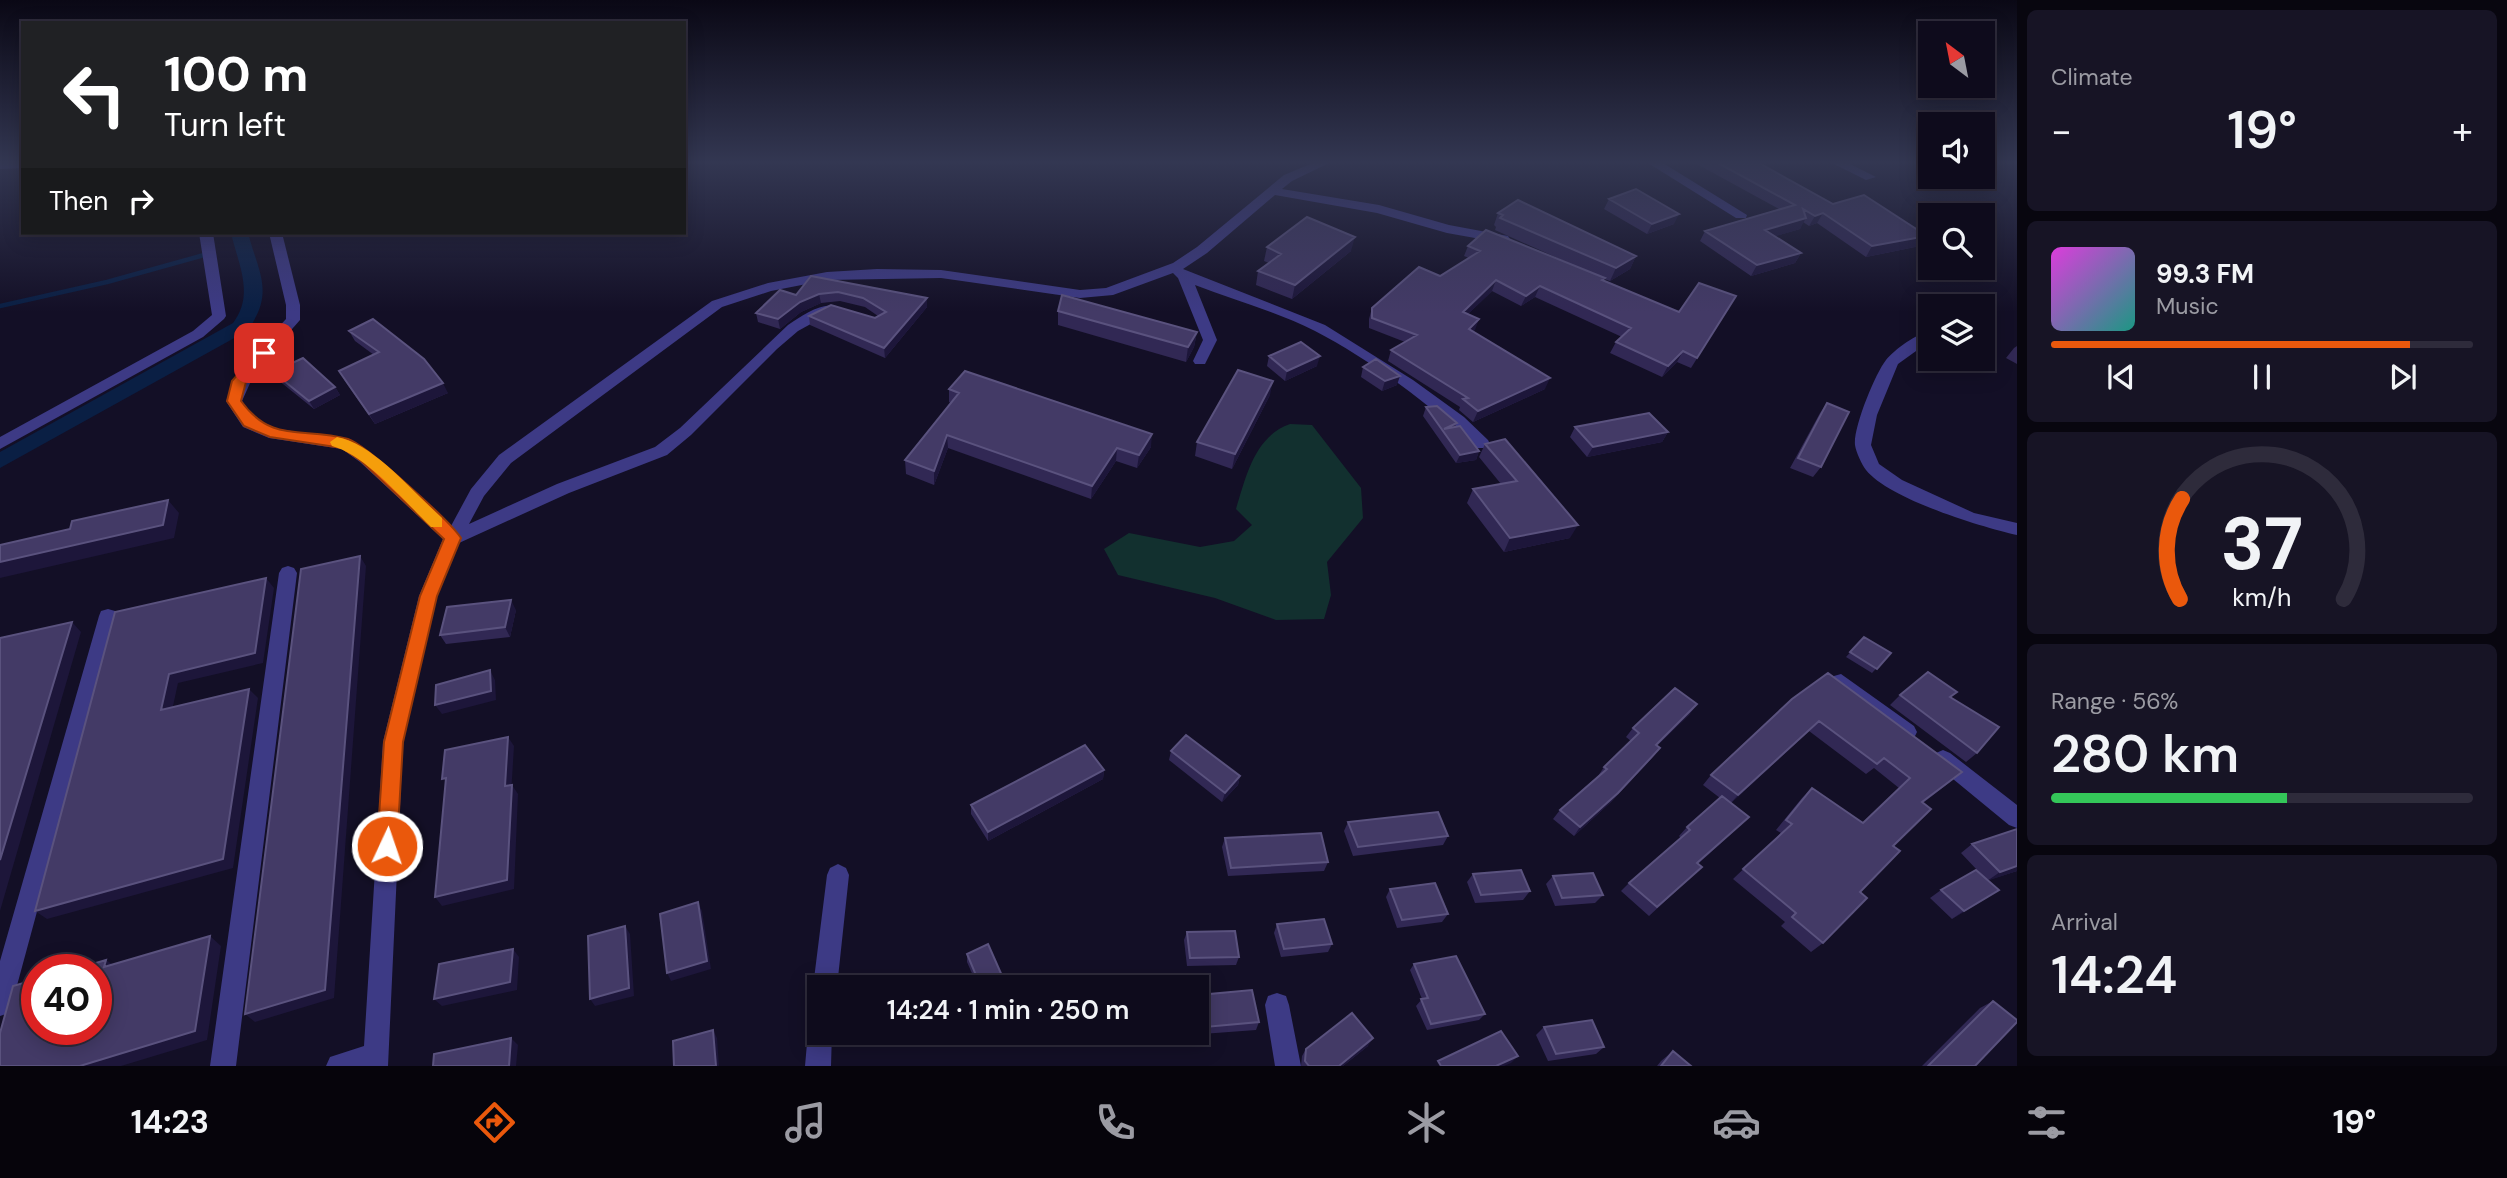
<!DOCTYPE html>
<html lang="en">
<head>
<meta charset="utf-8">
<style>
	:root { --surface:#0e0b1c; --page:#171425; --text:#f1f3f6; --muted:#9b9ba3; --line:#2e2b3b; --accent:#ea580c }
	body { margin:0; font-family:"DM Sans",sans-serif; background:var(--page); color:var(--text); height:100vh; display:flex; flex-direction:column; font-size:26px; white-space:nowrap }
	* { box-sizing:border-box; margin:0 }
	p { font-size:23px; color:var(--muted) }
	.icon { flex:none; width:38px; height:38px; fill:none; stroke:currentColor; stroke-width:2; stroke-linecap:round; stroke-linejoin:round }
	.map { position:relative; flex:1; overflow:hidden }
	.sheet { display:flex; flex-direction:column; gap:10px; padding:10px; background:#08060f; width:490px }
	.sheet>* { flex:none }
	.banner { position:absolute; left:21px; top:21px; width:665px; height:214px; border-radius:0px; box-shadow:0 4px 18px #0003,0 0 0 2px var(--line); background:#202124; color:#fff; overflow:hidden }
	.needle { width:46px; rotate:328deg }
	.controls { position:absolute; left:1918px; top:21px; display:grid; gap:14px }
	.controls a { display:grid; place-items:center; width:77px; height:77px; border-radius:0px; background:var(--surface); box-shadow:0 4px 18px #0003,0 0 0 2px var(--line); font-size:35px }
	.speed { position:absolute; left:21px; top:954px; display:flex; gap:14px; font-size:35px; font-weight:700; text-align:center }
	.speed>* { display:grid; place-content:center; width:91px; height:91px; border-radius:50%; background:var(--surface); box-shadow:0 4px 18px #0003,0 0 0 2px var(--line); line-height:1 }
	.speed .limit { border:10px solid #d22; background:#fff; color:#111 }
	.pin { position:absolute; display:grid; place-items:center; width:60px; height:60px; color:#fff; margin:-30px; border-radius:14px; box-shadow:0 4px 10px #0006 }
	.me { position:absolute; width:77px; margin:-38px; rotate:3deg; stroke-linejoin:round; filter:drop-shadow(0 0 5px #0008) }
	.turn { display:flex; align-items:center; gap:24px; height:147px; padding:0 28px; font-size:32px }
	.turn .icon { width:91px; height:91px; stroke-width:2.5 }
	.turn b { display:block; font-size:49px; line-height:60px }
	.then { display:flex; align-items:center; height:66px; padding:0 28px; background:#0003; gap:14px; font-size:26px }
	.big { font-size:52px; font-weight:600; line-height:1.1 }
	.sheet .widget { flex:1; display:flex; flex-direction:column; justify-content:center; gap:10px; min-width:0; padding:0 24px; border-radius:10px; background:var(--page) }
	.sheet .dial { align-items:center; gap:0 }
	.dial svg { height:182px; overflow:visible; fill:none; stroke:var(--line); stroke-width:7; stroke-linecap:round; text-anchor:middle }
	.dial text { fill:var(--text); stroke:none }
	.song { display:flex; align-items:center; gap:21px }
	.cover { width:84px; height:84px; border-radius:10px; background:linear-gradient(135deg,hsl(300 70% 55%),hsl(170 70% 35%)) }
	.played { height:7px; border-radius:4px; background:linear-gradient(90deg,var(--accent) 85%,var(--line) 85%) }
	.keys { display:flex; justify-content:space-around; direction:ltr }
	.heat { display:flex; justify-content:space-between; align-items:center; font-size:38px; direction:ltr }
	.charge { height:10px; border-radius:5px; background:linear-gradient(90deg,#34c759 56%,var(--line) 0) }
	.trip { position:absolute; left:807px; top:975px; width:402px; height:70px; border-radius:0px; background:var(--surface); box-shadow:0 4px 18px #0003,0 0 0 2px var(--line); font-weight:600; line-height:70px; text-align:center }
	.tabs { display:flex; height:112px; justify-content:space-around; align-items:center; background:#06040b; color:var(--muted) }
	.tabs .icon { width:49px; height:49px }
	.tabs .current { color:var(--accent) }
	.tabs b { font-size:32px; color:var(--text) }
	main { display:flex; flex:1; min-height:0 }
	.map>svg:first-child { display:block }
	.green { fill:#12302f }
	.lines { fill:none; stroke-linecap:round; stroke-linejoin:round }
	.stream { stroke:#0a1f44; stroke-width:4.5 }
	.canal { fill:#0a1f44; fill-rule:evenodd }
	.minor { fill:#3d3a85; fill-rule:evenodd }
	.wall { fill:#312854 }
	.shaded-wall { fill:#1d163a }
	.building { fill:#433a66; stroke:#5a527e; stroke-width:2 }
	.route { fill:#ea580c; stroke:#983908; stroke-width:2 }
	.slow { fill:#f59e0b }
</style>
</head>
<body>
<main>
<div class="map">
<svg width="2017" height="1066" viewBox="0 0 2017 1066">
	<rect width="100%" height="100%" fill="#130f26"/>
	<path class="green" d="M1290,424l22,1 49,63 2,30 -36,44 4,33 -7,24 -48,1 -61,-22 -97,-23 -14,-26 25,-16 71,14 34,-6 18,-16 -16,-16c10,-33 19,-73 54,-85z"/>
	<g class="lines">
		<path class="stream" d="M0,306l107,-24 97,-27"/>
		<path class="canal" d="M231,233h17c11,41 27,60 -1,98l-247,137v-16l233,-129c22,-29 5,-59 -2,-90z"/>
		<path class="minor" d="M0,163h23v5l-23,1z
			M1313,163h16l-37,18 -10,8 97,16 70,20 59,11 2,3 -7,4 -56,-10 -70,-20 -102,-18 -68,58 -24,16 142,56 88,55 51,37 24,23 2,4 -2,4h-12c-43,-42 -107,-89 -161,-117 -37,-19 -81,-31 -120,-46l22,55 -12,24h-10l-2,-3 10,-21 -25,-62 -5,-5 -60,22 -33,3 -139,-20 -114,2 -56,11 -49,16 -211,156 -27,33 -15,28 88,-40 98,-37 25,-19 108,-103c14,-9 31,-22 48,-19l2,3 -40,22 -21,18 -86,86 -24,20 -98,38 -110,50 -2,4 -20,49 -34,146 -15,324h-62l4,-9 34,-11 19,-304 36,-146 24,-57 -83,-77 -18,-13 -73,-11 -26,-11 -17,-26 19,-37 41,-45v-14l-17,-72h13l18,72v15l-44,50 -14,31 13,18 23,10 74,11 20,14 79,72 20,-37 28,-34 213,-154 56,-18 59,-11 50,-3 64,1 139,20 26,-2 67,-25 24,-16 87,-72z
			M1648,163h15l84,52 -1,3h-10z
			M1832,163h16l28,14 -10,3z
			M199,233h14l13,83 -2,3 -21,18 -203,112v-12l193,-106 19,-16z
			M1930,332v9l-32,23 -21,51 -6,30 8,19 23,16 72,33 43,10v12c-36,-8 -128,-36 -151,-65 -4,-5 -10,-18 -11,-25 -2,-17 20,-71 31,-85 8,-10 32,-28 44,-28z
			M288,566l6,2 3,5 -61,493h-26l69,-493 3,-5z
			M108,609l7,2 2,5 -105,388 -3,9 -9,3v-55l99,-345 2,-5z
			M1841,674l73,52 3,6 -3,6 -7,3 -7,-3 -66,-50 -3,-6 3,-6z
			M1943,750l7,3 67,52v23l-8,-3 -73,-60 -3,-6 3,-6z
			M838,864l8,4 3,7 -12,112h-18v10l-6,-10 14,-112 3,-7z
			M1277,993l9,3 3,9 12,61h-26l-10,-61 3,-9z
			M819,1020v12h13l-1,34h-26l3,-34 3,-9z"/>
	</g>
	<path class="wall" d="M1695,163h64l74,41 94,32 -7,10 -54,11 -49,-34 -8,3 -6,-4 -3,7 -25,7 26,17 -6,10 -44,13 -51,-35 5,-10 74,-22z
		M1609,199l65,25 -27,10 -43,-25z
		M1498,213l138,43 -6,13 -20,12 -6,-2v1l75,32 57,-16 -45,72 -14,-6 -15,15 -52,-24 6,-11 6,-5 -87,-40 -14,9 -29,-15 -24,23 11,5 -6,13 72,57 -72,33 -14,-12 1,-3 -72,-46 3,-11 14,-8 -36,-14v-9l3,-11 68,-32 29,-18 -5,-2 4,-10 114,23 -87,-39 1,-3 -2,-2z
		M1267,247l84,4 -59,48 -36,-14 2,-14 11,-8 -5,-2z
		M811,276l116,22v9l-42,51 -75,-33 -1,-9 66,2 3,-2 -13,-9 -25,-6 -19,2 -20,9 -21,17 -22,-7 -2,-9 40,-18z
		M1058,311l139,21 -3,15 -8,15 -128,-37z
		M349,331l99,62 -73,31 -30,-43 -6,-10 35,-16 -19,-14z
		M2017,346v18l-11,-6 8,-10z
		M1269,356l48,10 -32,15 -18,-15z
		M1363,367l34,18 -15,6 -21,-14z
		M273,372l62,15 5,8 -26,14 -36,-29z
		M949,389l202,58 -14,21 -21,-7 -25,38 -143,-51 -14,37 -28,-11 -1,-14 46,-57 -2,-1z
		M1270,395l-38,74 -37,-13 2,-14z
		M1827,403l-6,64 -8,10 -23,-9 30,-55z
		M1426,407l31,16 -2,4 24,24 -3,9 -20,3 -33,-47z
		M1575,427l93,5 -6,10 -75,15 -17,-20z
		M1485,444l85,94 -66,14 -37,-49 6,-14 28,-5 -22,-27z
		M516,610l-6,27 -64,7 -6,-9z
		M1864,637l27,16 -19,20 -26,-16z
		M1900,695l51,2 26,56 -11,9 -76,-57z
		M1792,699l158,83 -27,21 -30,43 -70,97 -12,9 -30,-26 4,-4 -52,-43 48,-46 -5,-3 26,-32 10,-10 51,35 36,-35 -25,-20 -8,6 -57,-43 -78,72 18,14 -51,47 4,3 -53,49 -28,-25 8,-8 52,-45 -2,-2 8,-9 33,-29 -17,-13 8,-10z
		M1690,714l-33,31 3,3 -7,9 -42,45 -37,34 -21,-17 7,-9 38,-34 6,-9 27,-26 -5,-4 7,-9z
		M1171,751l69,25 -2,9 -16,17 -53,-42z
		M1104,770l-1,9 -115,62 -17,-27v-9z
		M1348,822l100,14 -5,9 -90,11 -9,-25z
		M1225,838l103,24 -4,9 -96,5 -6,-29z
		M1972,844l45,27 -29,9 11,10 -47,29 -22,-21 11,-8 37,-19 -17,-18z
		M1473,874l57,17 -7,9 -48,3 -8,-21z
		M1553,876l50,19 -8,8 -40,3 -9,-22z
		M1390,889l58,25 -6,8 -45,6 -11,-31z
		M1277,924l55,20 -4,8 -47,5 -7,-24z
		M1187,932l52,25 -3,8 -49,1 -3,-26z
		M967,954l40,33h-29l-11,-25z
		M1414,964l71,50 -6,6 -52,10 -11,-24 6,-7 -12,-29z
		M1199,995l60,27 -3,8 -54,4 -5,-28v-5z
		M1993,1001l-18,65h-53l58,-58z
		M1544,1027l60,20 -8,7 -48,7 -12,-26z
		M1368,1046l-25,20h-42l1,-10 4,-7z
		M1673,1051l18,15h-34l4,-5z"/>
	<path class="shaded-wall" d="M1823,213l-6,10 -8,3 6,-10z
		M1679,214l-5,10 -27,10 5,-10z
		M1806,218l-6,11 -40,12 5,-11z
		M1927,236l-7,10 -54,11 6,-11z
		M1355,237l-4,14 -59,48 3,-14z
		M1801,253l-6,10 -44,13 6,-11z
		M1636,256l-6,13 -20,12 6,-13z
		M1496,280l-4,11 -33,32 4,-11z
		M1540,286l-5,11 -14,9 5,-10z
		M819,294l2,9 -20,9 -21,17 -2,-10 22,-17z
		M927,298v9l-42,51 -1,-10z
		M1479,319l-4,11 -10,10 4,-11z
		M1197,332l-3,15 -8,15 2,-15z
		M1683,351l-6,11 -15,15 6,-11z
		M1320,356l-3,10 -32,15 2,-10z
		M1400,376l-3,9 -15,6 3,-10z
		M1550,378l-5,11 -72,33 5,-11z
		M1273,381l-3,14 -38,74 3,-15z
		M443,383l5,10 -73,31 -6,-10z
		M335,387l5,8 -26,14 -5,-8z
		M1668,432l-6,10 -75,15 6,-10z
		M1152,434l-1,13 -14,21 2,-13z
		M947,435l1,13 -14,37v-14z
		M1117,448l-1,13 -25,38 1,-13z
		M1479,451l-3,9 -20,3 4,-8z
		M168,500l11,13 -5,25 -174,40v-16z
		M1578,525l-8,13 -66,14 6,-14z
		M360,556l6,10 -32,432 -79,24 -10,-8z
		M266,578l8,10 -11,75 -85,20 -8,37 -9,-10 8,-36z
		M511,600l5,10 -6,27 -5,-10z
		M72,622l9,10 -81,279v-51z
		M490,670l5,10 1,20 -54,14 -7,-9z
		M249,689l9,9 -25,170 -186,51 -12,-8z
		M1697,704l-7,10 -41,40 7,-9z
		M1819,721l-10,10 -80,74 9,-10z
		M508,737l6,9 -3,49 -6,-9z
		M1660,748l-49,54 -37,34 6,-9z
		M1104,770l-1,9 -115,62v-9z
		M1240,776l-2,9 -16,17 3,-9z
		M512,785l6,9 -4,95 -72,17 -7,-9z
		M1749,817l-9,9 -51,46 8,-9z
		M2017,866v5l-30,10 13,-9z
		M1999,890l-12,8 -35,21 12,-8z
		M698,902l4,9 9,58 -40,12 -4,-8z
		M625,926l5,8 4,62 -39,10 -5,-7z
		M210,936l11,10 -14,94 -86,26h-41z
		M513,949l6,8 -2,33 -75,16 -8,-7z
		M106,960l13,9 -15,-2z
		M713,1030l4,8 2,28h-3z
		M511,1038l7,7 -2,21h-7z
		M1373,1038l-5,8 -25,20h-4z
		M1518,1056l-7,7 -7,3h-8z"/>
	<path class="building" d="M1718,163h41l74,41 31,-9 63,41 -55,10 -49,-33 -8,3 -12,-7 3,9 -41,12 36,23 -44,12 -52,-34 90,-26z
		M1636,189l43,25 -27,10 -43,-25z
		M1518,200l118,56 -20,12 -116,-50 3,-3 -5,-2z
		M1307,217l48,20 -60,48 -37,-14 23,-17 -14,-7z
		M1486,230l119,48 -3,2 77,32 20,-29 37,13 -39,62 -14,-7 -15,15 -52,-24 15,-14 -91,-42 -14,10 -30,-16 -33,32 16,7 -10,10 81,49 -72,33 -15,-12 5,-1 -77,-48 26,-15 -45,-17v-10l47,-41 21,9 40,-25 -12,-5z
		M811,276l116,22 -43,50 -75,-32 22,-11 44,13 11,-6 -23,-14 -25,-6 -19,2 -19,8 -22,17 -22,-6 24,-23 16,5z
		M1062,295l135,37 -9,15 -130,-36z
		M373,319l51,40 19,24 -74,31 -30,-43 40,-19 -30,-21z
		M1301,342l19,14 -33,15 -18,-15z
		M303,358l32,29 -26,14 -36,-29z
		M1376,359l24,17 -15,5 -22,-14z
		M1238,370l35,11 -38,73 -38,-12z
		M965,371l187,63 -13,21 -22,-7 -25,38 -145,-51 -13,36 -29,-11 54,-67 -10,-4z
		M1827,403l22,9 -28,55 -23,-9z
		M1437,406l20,17 -13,6 16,-3 19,25 -19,4 -34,-48z
		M1649,413l19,19 -75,15 -18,-20z
		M1505,439l73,86 -68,13 -37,-49 44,-8 -32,-37z
		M168,500l-5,25 -163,37v-17l70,-16 2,-8z
		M360,556l-35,434 -80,24 56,-445z
		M266,578l-11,75 -86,21 -8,36 88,-21 -26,170 -188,52 80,-299z
		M511,600l-6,27 -65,8 7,-28z
		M72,622l-72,238v-222z
		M1864,637l27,16 -14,16 -27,-17z
		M490,670l1,21 -56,14 1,-20z
		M1928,672l29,20 -7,5 49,30 -22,26 -77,-58z
		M1828,673l134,99 -40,30 9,7 -38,37 7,5 -40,41 7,6 -44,45 -31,-26 4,-4 -53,-44 49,-45 -6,-4 26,-32 51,35 47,-45 -26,-20 -7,6 -58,-43 -81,74 -27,-20 81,-76z
		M1675,688l22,16 -41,41 4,3 -42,45 -38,34 -20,-17 47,-41 -3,-2 35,-34 -6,-5z
		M1186,735l54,41 -15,17 -54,-42z
		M508,737l-3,49 7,-1 -5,95 -72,17 11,-119 -4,1 3,-29z
		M1085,745l19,25 -116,62 -17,-27z
		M1722,796l27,21 -52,46 5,4 -45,40 -28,-24 61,-53 -3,-3z
		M1438,812l10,24 -90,11 -10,-25z
		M2017,829v37l-17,6 -28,-28z
		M1321,833l7,29 -97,6 -6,-30z
		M1521,870l9,21 -49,4 -8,-21z
		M1976,870l23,20 -35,21 -23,-21z
		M1593,873l10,22 -41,3 -9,-22z
		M1435,883l13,31 -46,6 -12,-31z
		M698,902l9,59 -40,12 -7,-59z
		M1324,919l8,25 -48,5 -7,-25z
		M625,926l4,62 -39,11 -2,-63z
		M1235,931l4,26 -49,1 -3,-26z
		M210,936l-15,95 -115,35h-80v-33l13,-47 24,-7v50h59v-59h-24l34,-10 -2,7z
		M988,944l19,43h-26l-14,-33z
		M513,949l-3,33 -76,17 5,-35z
		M1456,956l29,58 -54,10 -10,-25 7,-1 -14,-34z
		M1252,990l7,32 -54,5 -6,-32z
		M1993,1001l24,19v2l-42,44h-47z
		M1352,1013l21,25 -34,28h-30l-4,-5 1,-12z
		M1592,1020l12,27 -48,7 -12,-27z
		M713,1030l3,36h-42l-1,-25z
		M1501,1031l17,25 -22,10h-55l-3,-5z
		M511,1038l-2,28h-76l1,-12z
		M1673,1051l18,15h-30z"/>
	<linearGradient id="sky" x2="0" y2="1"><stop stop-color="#0a0815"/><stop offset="0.52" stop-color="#333752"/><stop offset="1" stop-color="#333752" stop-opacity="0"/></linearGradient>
	<rect width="2017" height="312" fill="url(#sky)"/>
	<path class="route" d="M264,349l6,4 -24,29 -5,19c32,44 63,25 107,38 18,6 102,82 113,99l-24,58 -34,146 -6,104 -3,7 -7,3 -7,-3 -3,-7 7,-104 36,-146 24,-57 -83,-78 -19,-13 -72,-11 -26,-11 -17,-25 5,-20 27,-31z"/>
	<path class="slow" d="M337,437c36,6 78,57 105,81v9h-11c-26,-25 -65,-72 -99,-81l-2,-4z"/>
</svg>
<div class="controls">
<a><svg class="needle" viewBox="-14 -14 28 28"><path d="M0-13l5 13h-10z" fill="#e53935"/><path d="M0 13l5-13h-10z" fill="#9b9ba3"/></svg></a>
<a><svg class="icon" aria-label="sound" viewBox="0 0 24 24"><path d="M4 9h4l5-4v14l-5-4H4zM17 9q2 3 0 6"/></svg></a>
<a><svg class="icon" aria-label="search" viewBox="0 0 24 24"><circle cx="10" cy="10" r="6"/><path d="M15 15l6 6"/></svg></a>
<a><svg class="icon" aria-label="layers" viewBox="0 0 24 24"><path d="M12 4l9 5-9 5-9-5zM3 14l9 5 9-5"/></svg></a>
</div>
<div class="speed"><div class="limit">40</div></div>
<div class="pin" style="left:264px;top:353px;background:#d93025"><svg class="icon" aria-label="arrive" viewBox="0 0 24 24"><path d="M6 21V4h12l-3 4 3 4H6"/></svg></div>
<svg class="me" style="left:387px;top:846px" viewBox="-20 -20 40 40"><circle r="17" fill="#ea580c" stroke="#fff" stroke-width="3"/><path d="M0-11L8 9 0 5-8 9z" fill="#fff"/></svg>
<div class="trip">14:24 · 1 min · 250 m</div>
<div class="banner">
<div class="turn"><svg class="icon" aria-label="left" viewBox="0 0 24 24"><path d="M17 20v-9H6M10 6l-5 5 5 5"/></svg><div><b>100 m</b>Turn left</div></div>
<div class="then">Then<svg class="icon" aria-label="right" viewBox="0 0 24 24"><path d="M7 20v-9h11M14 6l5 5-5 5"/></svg></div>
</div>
</div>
<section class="sheet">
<div class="widget"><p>Climate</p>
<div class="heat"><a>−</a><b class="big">19°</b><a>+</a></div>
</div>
<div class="widget">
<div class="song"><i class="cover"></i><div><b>99.3 FM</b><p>Music</p></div></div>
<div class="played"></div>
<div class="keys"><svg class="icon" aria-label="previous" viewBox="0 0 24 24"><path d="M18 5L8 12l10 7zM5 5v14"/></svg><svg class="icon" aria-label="pause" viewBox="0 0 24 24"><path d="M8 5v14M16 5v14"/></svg><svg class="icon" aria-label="next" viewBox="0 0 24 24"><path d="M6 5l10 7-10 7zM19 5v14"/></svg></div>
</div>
<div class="widget dial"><svg viewBox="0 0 100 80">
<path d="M14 69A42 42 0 1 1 86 69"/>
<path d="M14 69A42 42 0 0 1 15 25" stroke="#ea580c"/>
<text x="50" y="56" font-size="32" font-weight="700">37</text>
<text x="50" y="72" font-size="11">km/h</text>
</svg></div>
<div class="widget"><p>Range · 56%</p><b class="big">280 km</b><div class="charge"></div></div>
<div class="widget"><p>Arrival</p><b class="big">14:24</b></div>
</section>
</main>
<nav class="tabs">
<b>14:23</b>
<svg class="icon current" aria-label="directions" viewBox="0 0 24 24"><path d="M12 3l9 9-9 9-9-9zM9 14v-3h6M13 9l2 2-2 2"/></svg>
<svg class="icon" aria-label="music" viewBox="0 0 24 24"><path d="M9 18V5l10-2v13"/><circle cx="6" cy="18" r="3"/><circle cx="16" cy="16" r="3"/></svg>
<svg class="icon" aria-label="phone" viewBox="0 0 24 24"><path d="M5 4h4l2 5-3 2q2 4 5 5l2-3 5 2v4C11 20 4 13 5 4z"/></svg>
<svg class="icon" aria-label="climate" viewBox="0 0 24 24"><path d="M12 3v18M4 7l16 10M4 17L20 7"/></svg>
<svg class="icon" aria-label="car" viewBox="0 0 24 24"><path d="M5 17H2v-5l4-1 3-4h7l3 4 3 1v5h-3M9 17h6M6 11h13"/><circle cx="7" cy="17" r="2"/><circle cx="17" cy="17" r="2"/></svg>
<svg class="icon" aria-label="filters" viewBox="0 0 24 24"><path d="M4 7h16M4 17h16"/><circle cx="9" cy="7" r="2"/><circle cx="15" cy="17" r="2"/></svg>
<b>19°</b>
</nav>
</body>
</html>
